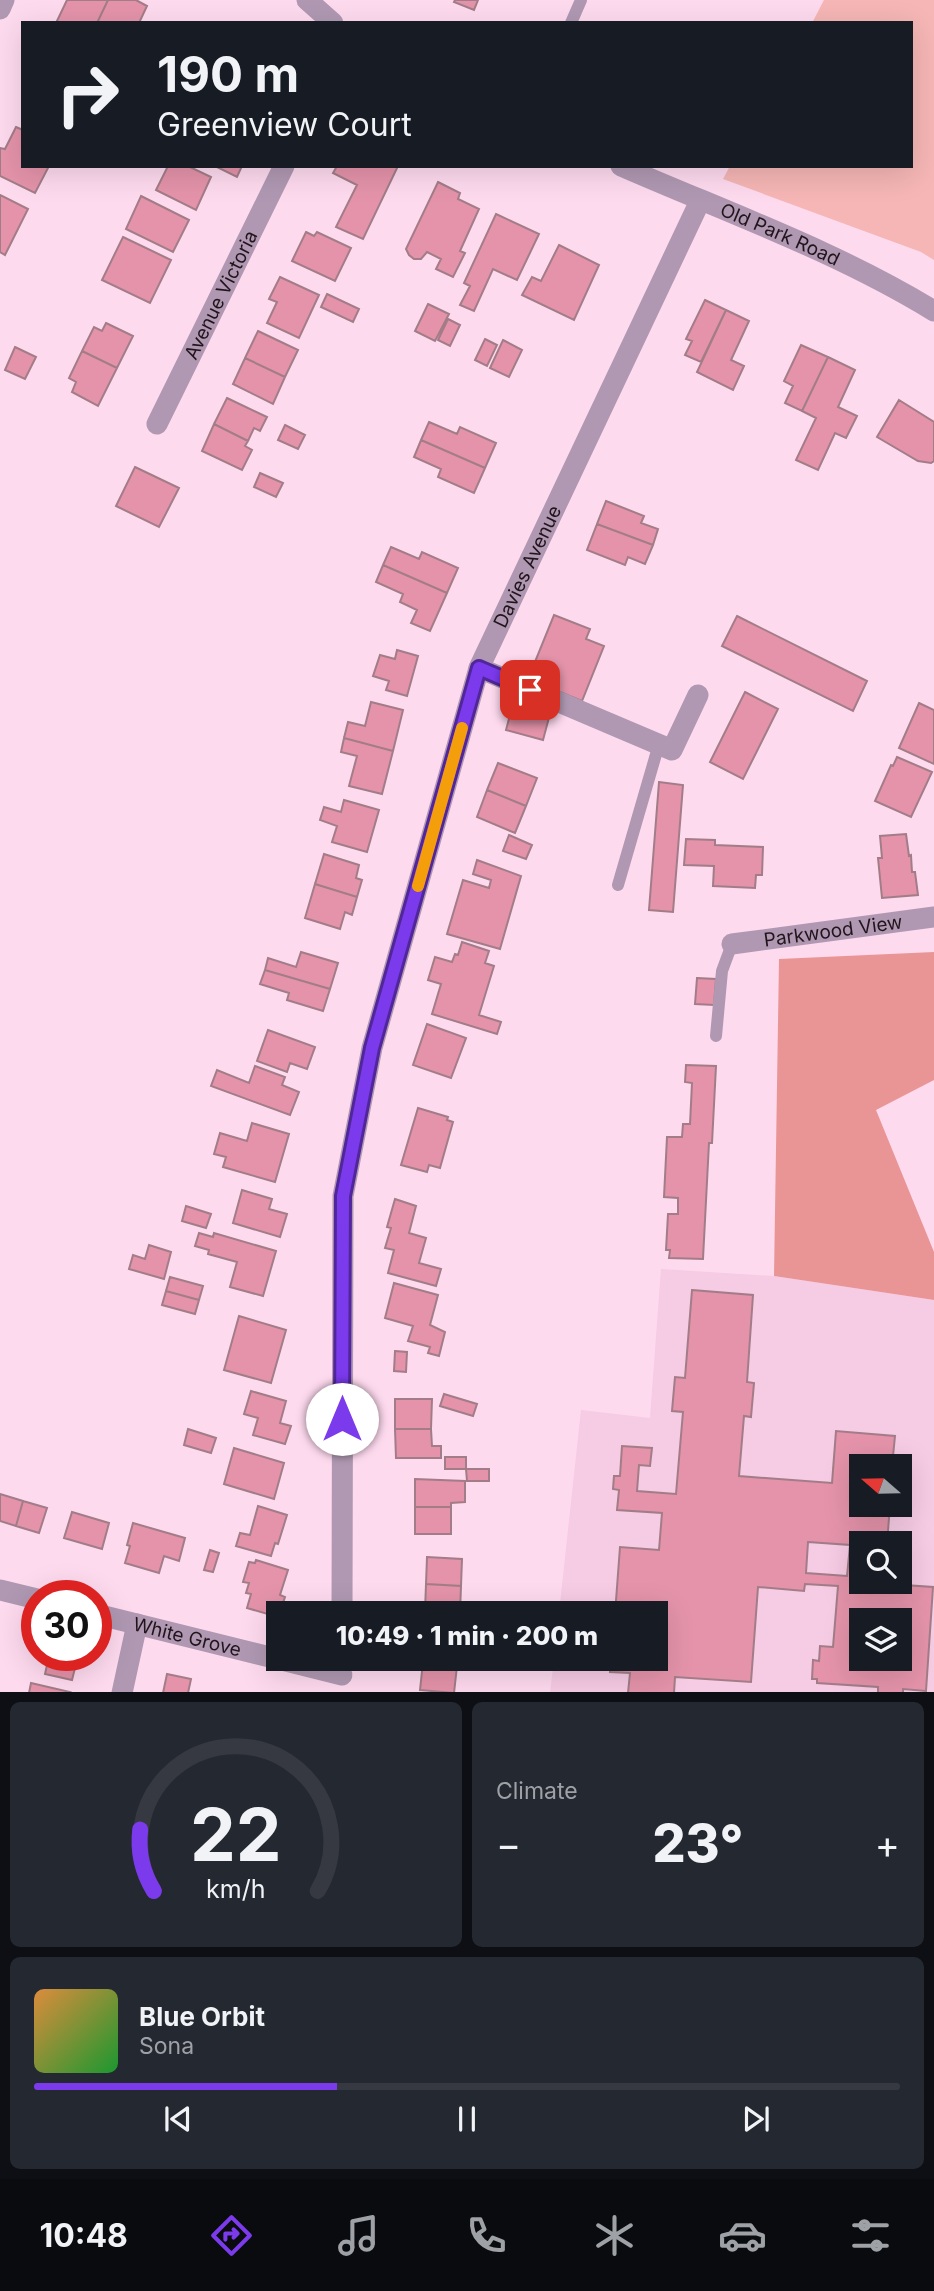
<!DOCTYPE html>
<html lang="en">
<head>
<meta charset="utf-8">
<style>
	:root { --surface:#171b24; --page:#242831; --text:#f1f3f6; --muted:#9ea1a6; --line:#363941; --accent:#7c3aed }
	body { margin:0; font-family:Inter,sans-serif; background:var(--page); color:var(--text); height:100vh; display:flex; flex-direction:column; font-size:26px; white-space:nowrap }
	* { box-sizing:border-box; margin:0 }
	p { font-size:23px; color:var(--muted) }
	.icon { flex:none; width:38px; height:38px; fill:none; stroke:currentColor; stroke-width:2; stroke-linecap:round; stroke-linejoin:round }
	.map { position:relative; height:1692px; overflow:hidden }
	.panel { display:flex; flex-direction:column; gap:10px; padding:10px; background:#0d0f14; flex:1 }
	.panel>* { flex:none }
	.guide { position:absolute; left:21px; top:21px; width:892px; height:147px; border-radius:0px; box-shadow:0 7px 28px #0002; background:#171b24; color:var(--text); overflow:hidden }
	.needle { width:46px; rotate:290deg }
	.controls { position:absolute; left:849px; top:1454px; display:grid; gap:14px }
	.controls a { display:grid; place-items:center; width:63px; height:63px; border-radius:0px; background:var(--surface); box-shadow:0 7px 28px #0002; font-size:35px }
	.speed { position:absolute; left:21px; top:1580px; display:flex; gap:14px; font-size:35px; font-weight:700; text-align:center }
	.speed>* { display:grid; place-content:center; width:91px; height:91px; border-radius:50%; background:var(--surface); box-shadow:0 7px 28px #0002; line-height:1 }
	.speed .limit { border:10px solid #d22; background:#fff; color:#111 }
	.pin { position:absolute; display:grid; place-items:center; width:60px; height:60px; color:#fff; margin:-30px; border-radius:14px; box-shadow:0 4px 10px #0006 }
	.me { position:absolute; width:77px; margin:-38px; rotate:0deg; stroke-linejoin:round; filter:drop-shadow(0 0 5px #0008) }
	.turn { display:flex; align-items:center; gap:24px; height:147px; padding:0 21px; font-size:32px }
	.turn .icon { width:91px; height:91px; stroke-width:2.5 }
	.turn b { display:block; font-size:49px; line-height:60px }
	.big { font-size:52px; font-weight:800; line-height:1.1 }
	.panel .widget { flex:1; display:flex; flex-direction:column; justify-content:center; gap:10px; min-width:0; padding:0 24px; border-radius:10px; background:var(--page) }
	.panel .dial { align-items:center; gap:0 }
	.dial svg { height:182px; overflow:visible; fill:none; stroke:var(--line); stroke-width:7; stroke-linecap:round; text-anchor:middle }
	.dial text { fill:var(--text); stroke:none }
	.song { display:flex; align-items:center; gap:21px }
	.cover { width:84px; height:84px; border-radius:10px; background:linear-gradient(135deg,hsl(30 70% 55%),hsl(130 70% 35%)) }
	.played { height:7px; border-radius:4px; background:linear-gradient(90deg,var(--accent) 35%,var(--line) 35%) }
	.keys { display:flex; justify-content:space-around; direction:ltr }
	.heat { display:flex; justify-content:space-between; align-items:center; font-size:38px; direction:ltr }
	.panel .tiles { flex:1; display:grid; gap:10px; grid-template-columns:1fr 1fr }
	.widget:last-child { grid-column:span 2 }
	.trip { position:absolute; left:266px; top:1601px; width:402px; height:70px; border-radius:0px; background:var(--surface); box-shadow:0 7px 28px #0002; font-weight:800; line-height:70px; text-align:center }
	.menu { display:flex; height:112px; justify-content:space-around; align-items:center; background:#090b0e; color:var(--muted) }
	.menu .icon { width:49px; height:49px }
	.menu .active { color:var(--accent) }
	.menu b { font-size:32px; color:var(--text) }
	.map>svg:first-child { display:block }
	.built { fill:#f6cbe4; fill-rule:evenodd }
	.green { fill:#f5b6b5 }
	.forest { fill:#e99595 }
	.building { fill:#e493aa; stroke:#a27d87; stroke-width:2; fill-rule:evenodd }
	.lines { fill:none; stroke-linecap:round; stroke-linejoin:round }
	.service { stroke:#b098b2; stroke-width:12 }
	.minor { stroke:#b098b2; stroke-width:21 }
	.tertiary { stroke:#b098b2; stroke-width:21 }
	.route-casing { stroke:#51269a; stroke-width:18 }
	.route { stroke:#7c3aed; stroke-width:12 }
	.slow { stroke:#f59e0b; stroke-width:12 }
	.labels { text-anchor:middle; stroke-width:5; stroke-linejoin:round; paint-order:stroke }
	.street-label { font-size:19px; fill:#21151c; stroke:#fff }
</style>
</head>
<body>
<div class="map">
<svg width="934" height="1693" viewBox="0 0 934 1693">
	<rect width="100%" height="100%" fill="#fedaef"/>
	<path class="built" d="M661,1269l113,7 160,24v392l-384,1 4,-34h102v-45l-97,-1 22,-203 69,8zM861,1466h39v39h-39zM861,1544h39v38h-39zM861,1620h39v39h-39z"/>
	<path class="green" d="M824,0h110v260l-13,-8 -198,-73 7,-13h182v-143h-100z"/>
	<path class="forest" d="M934,952v128l-58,30 58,142v48l-160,-24 5,-317z"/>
	<path class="building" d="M67,0h41l-11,23h-41z
		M108,0h28l11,6 -8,17h-42z
		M455,0h23l-4,10 -20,-8z
		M16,127l7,3v36h26l-14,27 -35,-17v-28l5,1z
		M168,166h20l23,11 -15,33 -40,-20z
		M215,166h27l-5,11z
		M337,166h61l-35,73 -27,-12 21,-42 -24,-12z
		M438,182l22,11 -2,6 21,10 -19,42 5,2 -12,24 -17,-8 5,-10 -14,-7 -6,7h-7l-5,-4 -3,-6z
		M0,195l28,14 -23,46 -5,-3z
		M141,196l48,24 -16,32 -47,-23z
		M496,214l43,20 -22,46 -24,-11 -19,42 -14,-6 10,-19 -6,-3z
		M306,232l8,4 3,-4 34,16 -16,33 -43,-20z
		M123,237l48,23 -21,43 -48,-23z
		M559,245l40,20 -25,55 -52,-25 10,-18 9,4z
		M280,277l39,18 -20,43 -32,-15 10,-21 -8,-3z
		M327,294l32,15 -6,13 -32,-15z
		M705,300l21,10 -25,52 -16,-7 7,-14 -6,-2z
		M428,304l21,10 -14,27 -20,-10z
		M726,310l23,11 -18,39 13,6 -11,24 -36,-18z
		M448,319l12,6 -10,21 -12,-6z
		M106,323l27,13 -16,32 -35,-17 12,-24 8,4z
		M258,331l40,19 -13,27 -40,-19z
		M485,339l12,6 -10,21 -12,-6z
		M503,340l19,10 -13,27 -19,-9z
		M801,345l27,12 -26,54 -17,-8 8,-17 -9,-5z
		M15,347l21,10 -11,22 -20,-9z
		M82,351l35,17 -19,38 -26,-14 4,-10 -7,-4z
		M828,357l27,13 -17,37 19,9 -11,22 -11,-5 -17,37 -22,-10 20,-42 -14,-7z
		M245,358l40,19 -12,27 -40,-20z
		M227,398l40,19 -7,14 -6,-3 -6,13 -34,-17z
		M899,400l35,22v39l-3,2 -13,-2 -41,-24z
		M429,422l28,12 3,-7 36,16 -11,25 -64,-28z
		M214,424l34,17 -3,5 7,4 -10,20 -40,-19z
		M285,425l20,10 -7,14 -20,-9z
		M421,440l64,28 -11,25 -36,-16 3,-8 -27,-12z
		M135,467l44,21 -20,39 -43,-21z
		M260,473l23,10 -7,14 -22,-10z
		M606,501l38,15 -3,7 17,6 -5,16 -56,-21z
		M597,524l56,21 -8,19 -17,-7 -3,8 -38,-15z
		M391,547l28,12 3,-7 36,16 -11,25 -64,-28z
		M383,565l64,28 -17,38 -19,-8 6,-13 -17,-8 3,-8 -27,-12z
		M554,615l36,14 -4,10 18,7 -22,55 -54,-22z
		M737,616l130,65 -14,30 -131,-65z
		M397,650l21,6 -11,40 -21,-6 3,-9 -16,-5 7,-21 15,4z
		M745,692l33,17 -35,70 -33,-17z
		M514,700l37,10 -8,30 -37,-10z
		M371,702l32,8 -10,41 -49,-13 4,-16 17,4z
		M919,703l15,7v54l-35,-16z
		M344,738l49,13 -11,43 -33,-8 8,-30 -16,-4z
		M897,757l35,15 -21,45 -36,-16 16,-36 2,1z
		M498,763l39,15 -11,28 -39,-16z
		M659,782l24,3 -10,127 -24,-2z
		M487,790l39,16 -11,27 -38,-16z
		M344,800l35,10 -12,42 -35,-10 5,-16 -17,-6 4,-13 17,5z
		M906,834l3,22 2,-1 1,17h3l3,23 -36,3 -4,-40h4l-2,-22z
		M509,835l23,10 -6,14 -23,-8z
		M686,839l29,1v5l48,2 -1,28h-6l-1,13 -42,-2 1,-20 -30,-1z
		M324,854l35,11 -3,13 6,2 -5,17 -42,-13z
		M477,860l44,16 -21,73 -53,-15 16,-54 26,8 2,-8 -18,-6z
		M315,884l42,13 -5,18 -7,-3 -5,17 -35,-11z
		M462,942l27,9 -4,12 9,3 -15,49 22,7 -4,12 -65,-20 9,-30 -13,-4 7,-23 17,5 3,-8 3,1z
		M301,952l37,11 -8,26 -65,-19 3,-12 28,9z
		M265,970l65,19 -7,22 -36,-11 2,-7 -29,-9z
		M697,978l19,1 -2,26 -19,-1z
		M427,1024l39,14 -15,40 -38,-13z
		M268,1030l47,17 -8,22 -17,-6 -3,9 -30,-11z
		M686,1065l30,1 -4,77h-3l-6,116 -34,-1 1,-8h-4l2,-36h10v-16l-14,-1 3,-60h15l1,-13h7l2,-41 -7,-1z
		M255,1066l30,11 -3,8 17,7 -9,23 -79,-29 6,-16 32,13z
		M418,1108l30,9 -1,3 6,2 -13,46 -11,-3 -2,7 -26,-7z
		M252,1123l37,11 -14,48 -52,-15 3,-10 -12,-3 6,-21 27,8z
		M242,1190l30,9 -3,10 18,5 -7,23 -47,-14z
		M395,1199l21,7 -7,27 17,5 -7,25 22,6 -5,17 -48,-13 6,-23 -9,-2 6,-20 -4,-1z
		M186,1206l25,8 -5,14 -24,-7z
		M199,1233l14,4 1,-4 62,18 -13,45 -33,-9 7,-25 -29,-8 1,-4 -14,-4z
		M149,1245l22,7 -7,27 -35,-10 4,-14 12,4z
		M170,1277l33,9 -4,14 -33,-9z
		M394,1283l44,12 -8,30 15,7 -6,24 -11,-3 2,-6 -22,-6 5,-15 -28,-8z
		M692,1290l61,5 -6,87 7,1 -3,34 -7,-1 -5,60 93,7 4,-52 59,5 -3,30h-31v39h29l-3,39h-26l-4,33h4v5l72,5 -7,104 -23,-2v4h-25v-6l-61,-4v-4h-5l1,-19 6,1 1,-15 13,1 5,-61 -33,-2 -1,7 -46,-4 -7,95 -76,-5 -1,16h-46l2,-20 -20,-1 1,-13h45v-45h-41l5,-67 39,3 3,-37 -45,-3 2,-20 -6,-1 1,-13h6l2,-30 30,2 -2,18 -11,-1 -2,26 39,3 7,-82 -11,-1 3,-34 10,1zM808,1542l42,3 -3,31 -41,-3zM861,1620h39v39h-39z
		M166,1291l33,9 -4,14 -33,-9z
		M239,1316l47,14 -15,53 -47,-13z
		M395,1351l12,1 -1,20 -12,-1z
		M251,1391l35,10 -6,22 11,3 -6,18 -32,-9 5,-17 -14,-4z
		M444,1394l33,10 -4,12 -33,-10z
		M395,1399h37l-1,30h-36z
		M188,1429l28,9 -5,15 -27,-8z
		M395,1429h36l1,17h9v12h-45z
		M234,1448l50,15 -10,36 -50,-15z
		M445,1457h21v12h-21z
		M466,1469h23v12h-22z
		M415,1479l50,2v21l-14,1v4h-36z
		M0,1494l23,7 -7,25 -16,-5z
		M23,1501l24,7 -8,25 -23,-7z
		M258,1506l29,9 -9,29 -3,-1 -4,13 -35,-10 4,-13 10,2z
		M415,1507h36v27h-36z
		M72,1512l37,11 -7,26 -38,-11z
		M133,1523l52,15 -6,23 -15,-5 -5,17 -34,-10 5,-17 -3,-1z
		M210,1550l9,3 -6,19 -9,-2z
		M427,1557l35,2 -1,27 -35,-2z
		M256,1560l32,10 -8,25 5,2 -7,20 -31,-9 4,-14 -5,-1 3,-10 -6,-1 6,-20 6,1z
		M426,1584l35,2 -1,27 -35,-2z
		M49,1656h29l-6,24 -27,-6z
		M423,1659h35l-1,7 -34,-4z
		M423,1662l34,4 -3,27 -34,-3z
		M167,1674l24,5 -3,14h-25z
		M31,1683l39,9 -1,1h-40z"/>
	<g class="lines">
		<path class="service" d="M571,23l10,-23
			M618,885l41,-141
			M716,1036l6,-65 10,-27"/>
		<g class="minor">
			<path d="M0,9l4,-9"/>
			<path id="s1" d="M157,424l127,-258"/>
			<path d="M479,668l193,82 26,-55"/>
			<path id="s2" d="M732,944l202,-27"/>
			<path d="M0,1590l37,9"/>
			<path id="s3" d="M96,1614l182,45"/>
			<path id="s4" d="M342,1614l1,-418 29,-148 107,-380 221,-467"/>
			<path d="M278,1659l64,16"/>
			<path d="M122,1693l15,-69"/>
		</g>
		<g class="tertiary">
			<path d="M307,0l26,23"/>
			<path id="s5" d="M621,166c105,46 215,85 313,145"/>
		</g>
	</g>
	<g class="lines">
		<g class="route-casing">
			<path id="route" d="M342,1419l1,-223 29,-148 107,-380 51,22"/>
		</g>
		<use href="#route" class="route"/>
		<path class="slow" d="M418,886l44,-158"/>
	</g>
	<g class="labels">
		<g class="street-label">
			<text dy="7" stroke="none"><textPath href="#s5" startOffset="173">Old Park Road</textPath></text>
			<text dy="7" stroke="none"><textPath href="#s1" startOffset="144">Avenue Victoria</textPath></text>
			<text dy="7" stroke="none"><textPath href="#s4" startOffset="1076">Davies Avenue</textPath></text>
			<text dy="7" stroke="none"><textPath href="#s2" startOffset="102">Parkwood View</textPath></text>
			<text dy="7" stroke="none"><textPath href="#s3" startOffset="94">White Grove</textPath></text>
		</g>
	</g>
</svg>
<div class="controls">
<a><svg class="needle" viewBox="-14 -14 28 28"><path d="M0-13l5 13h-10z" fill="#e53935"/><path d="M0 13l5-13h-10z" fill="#9ea1a6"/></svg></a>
<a><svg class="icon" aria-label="search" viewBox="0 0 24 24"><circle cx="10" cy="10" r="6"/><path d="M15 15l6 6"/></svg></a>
<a><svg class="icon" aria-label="layers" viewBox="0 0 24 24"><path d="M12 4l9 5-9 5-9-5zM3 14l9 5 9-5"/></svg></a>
</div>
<div class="speed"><div class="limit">30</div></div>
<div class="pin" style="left:530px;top:690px;background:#d93025"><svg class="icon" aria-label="arrive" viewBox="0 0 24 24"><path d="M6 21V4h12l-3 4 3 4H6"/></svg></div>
<svg class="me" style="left:342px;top:1419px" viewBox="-20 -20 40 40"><circle r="19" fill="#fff"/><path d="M0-13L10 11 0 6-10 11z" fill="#7c3aed"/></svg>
<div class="trip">10:49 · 1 min · 200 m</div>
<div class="guide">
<div class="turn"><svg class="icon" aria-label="right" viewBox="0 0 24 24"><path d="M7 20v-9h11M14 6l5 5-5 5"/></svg><div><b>190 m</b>Greenview Court</div></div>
</div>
</div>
<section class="panel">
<div class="tiles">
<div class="widget dial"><svg viewBox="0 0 100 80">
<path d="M14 69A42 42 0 1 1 86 69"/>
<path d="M14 69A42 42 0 0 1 8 42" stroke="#7c3aed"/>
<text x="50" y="56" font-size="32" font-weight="700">22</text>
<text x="50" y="72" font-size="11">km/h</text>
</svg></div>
<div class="widget"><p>Climate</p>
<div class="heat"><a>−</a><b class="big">23°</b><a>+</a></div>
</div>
<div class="widget">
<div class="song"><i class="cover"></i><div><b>Blue Orbit</b><p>Sona</p></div></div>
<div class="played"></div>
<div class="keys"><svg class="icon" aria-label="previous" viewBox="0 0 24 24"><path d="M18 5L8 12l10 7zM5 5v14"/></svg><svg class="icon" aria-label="pause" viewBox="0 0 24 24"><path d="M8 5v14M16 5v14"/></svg><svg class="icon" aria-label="next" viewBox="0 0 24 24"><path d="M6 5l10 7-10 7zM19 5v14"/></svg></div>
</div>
</div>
</section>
<nav class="menu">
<b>10:48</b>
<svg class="icon active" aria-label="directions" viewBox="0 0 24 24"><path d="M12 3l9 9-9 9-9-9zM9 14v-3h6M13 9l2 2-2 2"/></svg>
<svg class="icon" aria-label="music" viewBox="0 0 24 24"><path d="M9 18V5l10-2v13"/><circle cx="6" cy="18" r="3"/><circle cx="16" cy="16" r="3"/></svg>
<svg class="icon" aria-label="phone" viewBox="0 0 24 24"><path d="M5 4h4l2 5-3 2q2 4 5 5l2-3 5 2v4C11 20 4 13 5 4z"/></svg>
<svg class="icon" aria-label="climate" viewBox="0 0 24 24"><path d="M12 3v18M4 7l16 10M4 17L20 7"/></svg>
<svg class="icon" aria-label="car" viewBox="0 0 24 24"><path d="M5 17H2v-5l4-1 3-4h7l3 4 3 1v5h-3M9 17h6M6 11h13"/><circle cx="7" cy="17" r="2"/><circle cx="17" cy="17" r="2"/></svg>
<svg class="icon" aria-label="filters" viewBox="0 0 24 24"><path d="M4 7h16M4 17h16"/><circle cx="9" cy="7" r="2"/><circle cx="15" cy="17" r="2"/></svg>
</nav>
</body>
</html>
